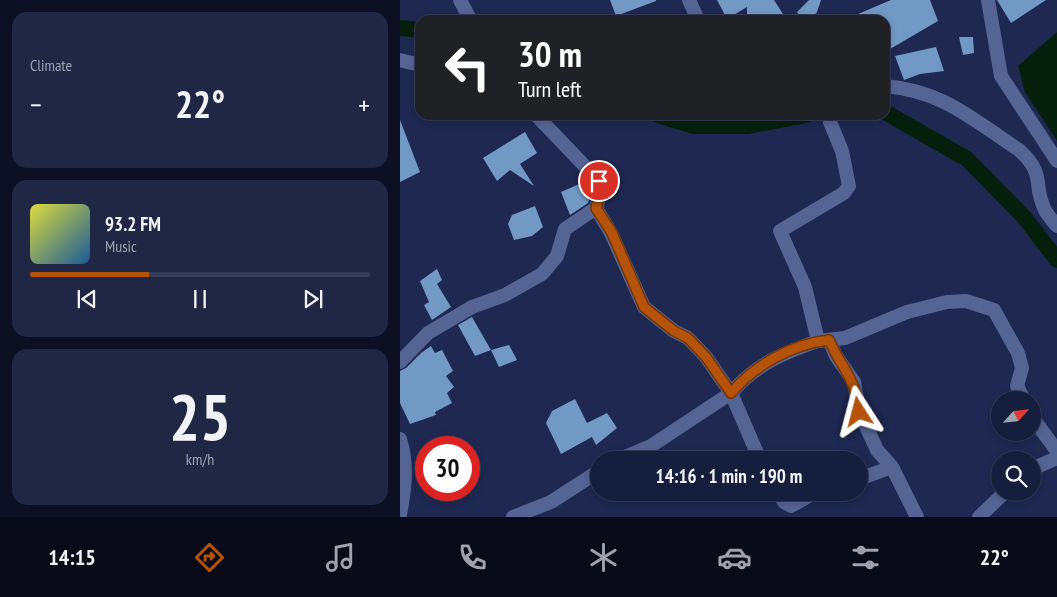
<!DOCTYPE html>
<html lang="en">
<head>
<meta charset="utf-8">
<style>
	:root { --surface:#161e3d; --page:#1f2744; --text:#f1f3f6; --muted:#9ea2b0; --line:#353c57; --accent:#b45309 }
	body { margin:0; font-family:"PT Sans Narrow",sans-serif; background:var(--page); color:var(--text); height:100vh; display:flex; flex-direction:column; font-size:19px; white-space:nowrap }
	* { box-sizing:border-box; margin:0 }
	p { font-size:16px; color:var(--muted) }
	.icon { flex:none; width:28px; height:28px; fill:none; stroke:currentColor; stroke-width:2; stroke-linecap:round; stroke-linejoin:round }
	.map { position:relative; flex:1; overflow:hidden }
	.panel { display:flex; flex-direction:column; gap:12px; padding:12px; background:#0c1022; width:400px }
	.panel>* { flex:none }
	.top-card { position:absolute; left:15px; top:15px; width:475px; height:105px; border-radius:15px; box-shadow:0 2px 8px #0003,0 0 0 1px var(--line); background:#202124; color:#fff; overflow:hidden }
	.needle { width:32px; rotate:63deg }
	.buttons { position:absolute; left:591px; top:391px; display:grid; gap:10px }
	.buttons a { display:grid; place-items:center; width:50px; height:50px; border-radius:50%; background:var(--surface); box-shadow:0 2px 8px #0003,0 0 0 1px var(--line); font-size:25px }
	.speed { position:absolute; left:15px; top:436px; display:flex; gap:10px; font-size:25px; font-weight:700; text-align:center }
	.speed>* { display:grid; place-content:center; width:65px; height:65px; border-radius:50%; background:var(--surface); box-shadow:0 2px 8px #0003,0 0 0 1px var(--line); line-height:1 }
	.speed .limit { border:8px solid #d22; background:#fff; color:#111 }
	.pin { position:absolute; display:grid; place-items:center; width:42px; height:42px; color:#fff; margin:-21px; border:2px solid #fff; border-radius:50%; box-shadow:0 1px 5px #0007 }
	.me { position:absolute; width:55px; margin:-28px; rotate:351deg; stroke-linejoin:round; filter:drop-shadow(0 0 4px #0008) }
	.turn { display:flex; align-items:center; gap:18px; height:105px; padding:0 20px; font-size:22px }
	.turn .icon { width:65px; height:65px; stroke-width:2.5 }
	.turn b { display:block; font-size:35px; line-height:42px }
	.big { font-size:38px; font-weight:600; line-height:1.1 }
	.panel .widget { flex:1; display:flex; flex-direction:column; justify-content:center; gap:8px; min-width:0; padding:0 18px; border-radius:15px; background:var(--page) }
	.panel .dial { align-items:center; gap:0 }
	.dial b { font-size:65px; line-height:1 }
	.song { display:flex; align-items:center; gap:15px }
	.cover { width:60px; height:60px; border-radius:8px; background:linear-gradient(135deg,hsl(60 70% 55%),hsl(210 70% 35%)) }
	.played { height:5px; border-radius:2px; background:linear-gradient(90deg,var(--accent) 35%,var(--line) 35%) }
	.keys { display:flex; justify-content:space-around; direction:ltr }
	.heat { display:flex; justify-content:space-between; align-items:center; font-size:28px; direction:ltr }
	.trip { position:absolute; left:190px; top:451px; width:278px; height:50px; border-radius:25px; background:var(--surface); box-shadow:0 2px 8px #0003,0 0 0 1px var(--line); font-weight:600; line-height:50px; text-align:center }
	.tabs { display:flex; height:80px; justify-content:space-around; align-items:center; background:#090c18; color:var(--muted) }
	.tabs .icon { width:35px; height:35px }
	.tabs .active { color:var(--accent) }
	.tabs b { font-size:22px; color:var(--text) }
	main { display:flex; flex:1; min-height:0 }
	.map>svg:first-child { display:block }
	.water { fill:#061f0d }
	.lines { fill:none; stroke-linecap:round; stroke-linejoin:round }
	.canal { stroke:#061f0d; stroke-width:16 }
	.building { fill:#7199c3 }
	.street { stroke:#566493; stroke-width:14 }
	.route-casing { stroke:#753606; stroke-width:12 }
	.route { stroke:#b45309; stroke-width:9 }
</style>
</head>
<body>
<main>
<section class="panel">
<div class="widget"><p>Climate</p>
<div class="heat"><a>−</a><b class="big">22°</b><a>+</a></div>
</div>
<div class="widget">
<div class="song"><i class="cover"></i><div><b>93.2 FM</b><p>Music</p></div></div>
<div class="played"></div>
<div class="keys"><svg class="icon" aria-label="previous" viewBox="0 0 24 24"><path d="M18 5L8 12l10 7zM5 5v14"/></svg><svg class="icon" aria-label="pause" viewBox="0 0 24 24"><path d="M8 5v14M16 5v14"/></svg><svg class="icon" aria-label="next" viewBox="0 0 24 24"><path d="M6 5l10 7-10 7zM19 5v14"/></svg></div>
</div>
<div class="widget dial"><b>25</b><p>km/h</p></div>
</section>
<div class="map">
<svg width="657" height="517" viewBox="0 0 657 517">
	<rect width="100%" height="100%" fill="#1e2851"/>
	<path class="water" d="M657,32v109l-32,-49 -7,-26z"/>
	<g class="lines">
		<path class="canal" d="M0,28l20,2
			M485,112l82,47 57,58 33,43
			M258,115l36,11h54l58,-11"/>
	</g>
	<path class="building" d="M210,0h46v1l-40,15z
		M317,0h57l9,14 -19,6 -17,-1v-12l-20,12z
		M409,0h12l-4,12 -7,8h-8l-5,-8z
		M491,0h39l8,21 -53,31v-32h-41z
		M597,0h49l-35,23z
		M559,37h14l1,16 -11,2z
		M536,47l8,24 -24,3 -16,6 -9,-24z
		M0,120l20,52 -20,10z
		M125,132l12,21 -17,11 14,22 -24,-16 -13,11 -14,-23z
		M184,182l7,12 -3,9 -18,12 -9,-23z
		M135,206l8,21 -11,9 -18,4 -6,-16 4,-9z
		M37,269l5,11 -5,4 14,23 -19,13 -8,-15 5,-3 -9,-21z
		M72,317l19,33 -16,6 -17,-31z
		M109,345l8,15 -18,7 -8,-17z
		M31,346l4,7 7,-3 11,21 -7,5 8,11 -7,6 5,10 -17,9 1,3 -26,9 -10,-21v-32l6,-3 15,-15z
		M175,399l12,24 20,-10 10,15 -21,17 -4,-8 -31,17 -15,-31 6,-12z"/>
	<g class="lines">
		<path class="street" d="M60,0l10,19
			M289,0l9,20
			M588,0l13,76 56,85
			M0,60l20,5
			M485,86c58,5 87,33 134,64 28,25 13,35 26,60 3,6 8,11 12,16
			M136,115l63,66 2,10 -5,17 15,25 33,74 30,24 14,7 18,19 25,36 -80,53 -33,14
			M430,122l12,29 7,35 -5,7 -64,38 25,56 13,54 27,-3 62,-26 40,-10 19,-1 28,9 24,43 4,15 -5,18 7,14
			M429,340l7,16 18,26 5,29 18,39 15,17
			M0,362l28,-29 44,-26 33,-12 37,-21 15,-18 8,-27 31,-21
			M632,417l25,34
			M0,439c8,26 5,49 0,76
			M360,460l-29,-67c25,-29 52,-40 87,-52
			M632,469l25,-11
			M459,479l33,-12 25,50
			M378,492l6,10 7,4 25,-14
			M113,517l38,-15 48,-31
			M579,517l26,-25"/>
	</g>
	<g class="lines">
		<g class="route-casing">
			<path id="route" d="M199,181l2,10 -5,17 16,25 32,74 30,24 14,7 18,19 25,36c24,-28 61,-49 98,-53 13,29 27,38 30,72"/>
		</g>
		<use href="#route" class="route"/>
	</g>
</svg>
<div class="buttons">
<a><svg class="needle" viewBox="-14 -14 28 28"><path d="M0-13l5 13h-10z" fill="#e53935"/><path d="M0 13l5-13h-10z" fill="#9ea2b0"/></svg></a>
<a><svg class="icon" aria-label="search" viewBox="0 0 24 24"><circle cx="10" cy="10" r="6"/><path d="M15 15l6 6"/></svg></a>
</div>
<div class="speed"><div class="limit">30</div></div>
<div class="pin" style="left:199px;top:181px;background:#d93025"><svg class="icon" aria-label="arrive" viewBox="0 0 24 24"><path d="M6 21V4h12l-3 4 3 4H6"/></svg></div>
<svg class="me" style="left:459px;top:412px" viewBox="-20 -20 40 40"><path d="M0-17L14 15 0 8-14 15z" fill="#b45309" stroke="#fff" stroke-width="4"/></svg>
<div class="trip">14:16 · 1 min · 190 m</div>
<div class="top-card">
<div class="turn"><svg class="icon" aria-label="left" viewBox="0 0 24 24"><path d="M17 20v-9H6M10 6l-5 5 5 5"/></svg><div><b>30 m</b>Turn left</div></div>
</div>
</div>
</main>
<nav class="tabs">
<b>14:15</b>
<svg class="icon active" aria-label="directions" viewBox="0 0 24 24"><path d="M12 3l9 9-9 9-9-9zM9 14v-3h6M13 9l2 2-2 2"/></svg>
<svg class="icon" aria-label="music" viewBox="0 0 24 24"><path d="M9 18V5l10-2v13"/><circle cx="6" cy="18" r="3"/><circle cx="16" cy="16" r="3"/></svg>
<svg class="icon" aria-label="phone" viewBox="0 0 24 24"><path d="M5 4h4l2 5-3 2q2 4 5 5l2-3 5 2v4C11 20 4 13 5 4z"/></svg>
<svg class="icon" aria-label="climate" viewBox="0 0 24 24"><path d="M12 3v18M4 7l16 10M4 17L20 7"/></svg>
<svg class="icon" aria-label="car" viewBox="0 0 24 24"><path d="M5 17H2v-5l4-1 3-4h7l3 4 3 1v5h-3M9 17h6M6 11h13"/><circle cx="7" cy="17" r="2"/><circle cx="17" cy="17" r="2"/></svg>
<svg class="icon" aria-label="filters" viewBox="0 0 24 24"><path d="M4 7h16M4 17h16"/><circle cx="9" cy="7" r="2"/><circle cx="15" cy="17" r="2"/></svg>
<b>22°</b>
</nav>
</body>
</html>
